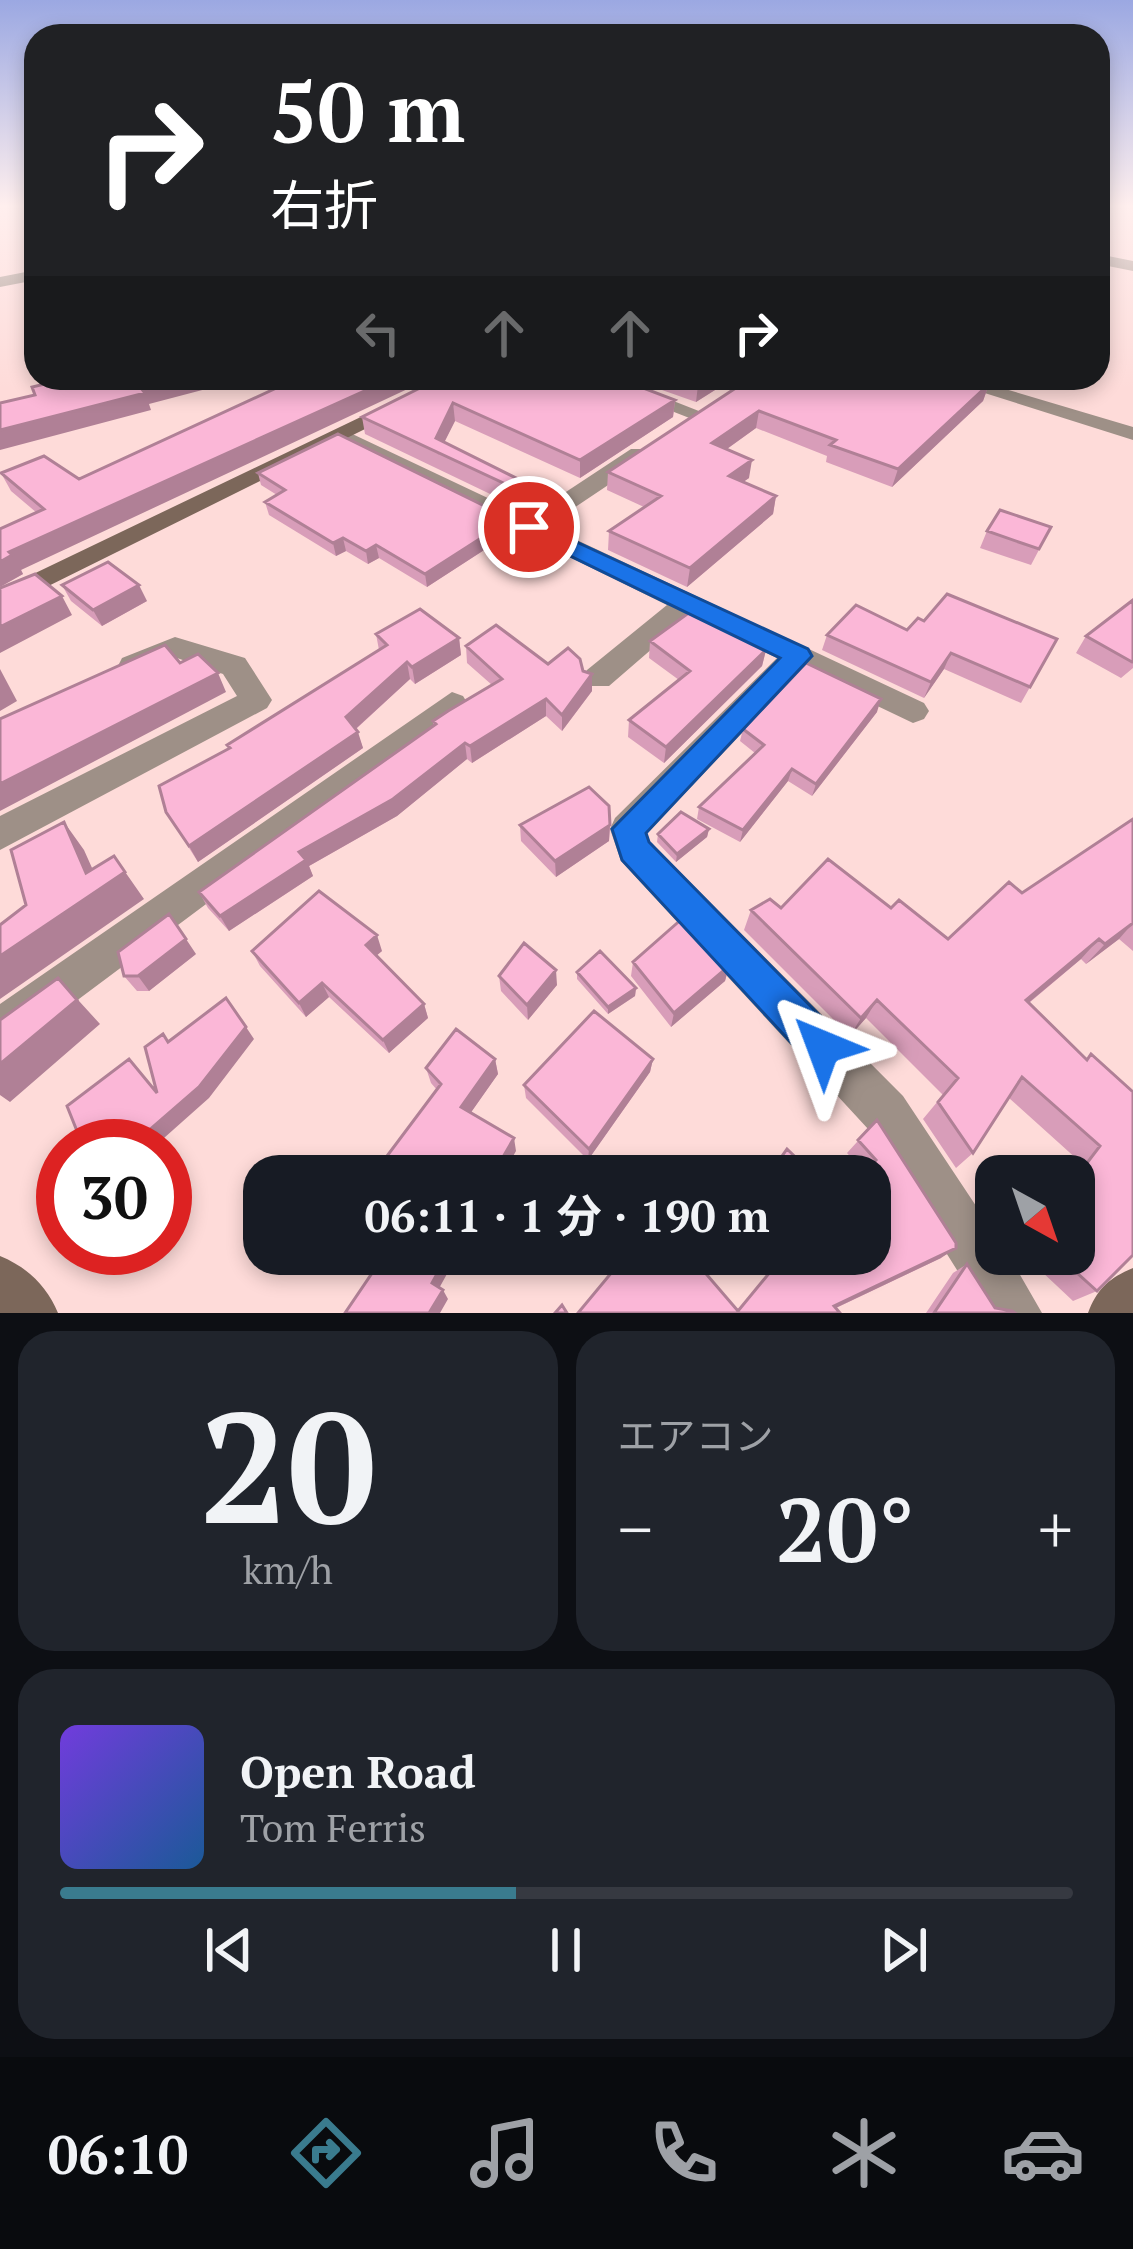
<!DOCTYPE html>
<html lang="ja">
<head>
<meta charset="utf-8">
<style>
	:root { --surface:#171b24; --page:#20242c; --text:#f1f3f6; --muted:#9ea1a6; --line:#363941; --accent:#3a7b8e }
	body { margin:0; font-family:"PT Serif","Noto Sans JP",serif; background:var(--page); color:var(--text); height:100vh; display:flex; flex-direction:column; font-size:45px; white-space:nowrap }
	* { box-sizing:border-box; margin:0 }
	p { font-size:39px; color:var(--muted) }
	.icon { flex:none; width:66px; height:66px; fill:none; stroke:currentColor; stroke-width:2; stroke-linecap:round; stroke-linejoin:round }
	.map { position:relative; height:1313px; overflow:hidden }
	.details { display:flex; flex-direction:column; gap:18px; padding:18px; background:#0d0f14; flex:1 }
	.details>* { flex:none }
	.top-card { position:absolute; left:24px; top:24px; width:1086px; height:366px; border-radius:36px; box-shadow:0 6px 18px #0003; background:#202124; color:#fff; overflow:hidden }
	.needle { width:78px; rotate:140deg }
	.fabs { position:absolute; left:975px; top:1155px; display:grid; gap:24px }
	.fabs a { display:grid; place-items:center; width:120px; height:120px; border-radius:24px; background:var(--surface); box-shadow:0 6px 18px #0003; font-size:60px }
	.speed { position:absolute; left:36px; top:1119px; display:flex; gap:24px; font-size:60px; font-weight:700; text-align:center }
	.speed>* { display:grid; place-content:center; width:156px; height:156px; border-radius:50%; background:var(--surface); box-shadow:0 6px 18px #0003; line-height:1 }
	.speed .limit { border:18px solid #d22; background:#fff; color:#111 }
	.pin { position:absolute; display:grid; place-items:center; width:102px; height:102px; color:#fff; margin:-51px; border:6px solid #fff; border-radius:50%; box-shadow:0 3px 12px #0007 }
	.me { position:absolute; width:132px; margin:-66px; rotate:316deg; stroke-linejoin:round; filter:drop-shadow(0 0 9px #0008) }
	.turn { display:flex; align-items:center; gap:42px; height:252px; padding:0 48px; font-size:54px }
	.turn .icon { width:156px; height:156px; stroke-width:2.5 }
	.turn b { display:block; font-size:84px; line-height:102px }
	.lanes { display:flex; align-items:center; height:114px; padding:0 48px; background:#0003; justify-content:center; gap:60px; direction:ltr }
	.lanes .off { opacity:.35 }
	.big { font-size:90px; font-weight:700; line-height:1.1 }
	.details .widget { flex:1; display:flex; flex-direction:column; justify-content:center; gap:18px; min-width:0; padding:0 42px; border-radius:36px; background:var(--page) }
	.details .dial { align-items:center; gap:0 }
	.dial b { font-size:156px; line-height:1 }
	.song { display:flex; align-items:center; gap:36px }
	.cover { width:144px; height:144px; border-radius:18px; background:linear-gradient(135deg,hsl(260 70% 55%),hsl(210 70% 35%)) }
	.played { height:12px; border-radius:6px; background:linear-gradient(90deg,var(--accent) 45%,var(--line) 45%) }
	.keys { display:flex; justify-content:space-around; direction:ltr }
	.heat { display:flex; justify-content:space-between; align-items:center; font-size:66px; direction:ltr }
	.details .tiles { flex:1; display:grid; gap:18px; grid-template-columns:1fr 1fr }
	.widget:last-child { grid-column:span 2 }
	.trip { position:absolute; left:243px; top:1155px; width:648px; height:120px; border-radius:36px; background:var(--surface); box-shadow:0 6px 18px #0003; font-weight:700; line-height:120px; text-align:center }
	.dock { display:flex; height:192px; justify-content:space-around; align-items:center; background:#090b0e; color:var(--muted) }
	.dock .icon { width:84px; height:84px }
	.dock .on { color:var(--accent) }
	.dock b { font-size:54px; color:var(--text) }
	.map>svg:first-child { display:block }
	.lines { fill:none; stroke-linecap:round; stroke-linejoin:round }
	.street { fill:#9e9087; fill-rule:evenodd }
	.secondary { fill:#7c675a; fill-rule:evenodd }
	.wall { fill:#d89db9 }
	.shaded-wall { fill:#b08096 }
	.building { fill:#fbb7d7; stroke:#b08096; stroke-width:3 }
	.route { fill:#1a73e8; stroke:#114b97; stroke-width:3 }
</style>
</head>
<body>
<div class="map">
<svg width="1133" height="1313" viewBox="0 0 1133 1313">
	<rect width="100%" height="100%" fill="#fedbd9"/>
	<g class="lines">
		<path class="street" d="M1098,254l35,7v10l-35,-7z
			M36,270v10l-36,7v-10z
			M587,378h28l94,37 -17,4z
			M937,378h31l165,49v13z
			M346,431l182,86 103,-68h16v10l-100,67 377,177 5,8 -5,8 -11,4 -111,-53 -155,163 3,9 253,254 93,140v18h12l34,59h-58l-115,-183 -248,-269 -11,-32 5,-11 162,-160 -87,-42 -81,70h-22l-4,-8 4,-8 80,-65 -329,-162v-10z
			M175,637l70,21 27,42 -5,8 -267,142v-34l237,-120 -14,-22 -46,-16 -44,19 -11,-3 -4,-8 4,-8z
			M452,692l11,4 5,8 -5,8 -447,334 -16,6v-48z"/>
		<path class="secondary" d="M442,378h26l-468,232v-20z
			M0,1256c27,11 47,30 58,57h-58z
			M1133,1268v45h-45c9,-24 21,-35 45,-45z"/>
	</g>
	<path class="wall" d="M628,378h106l-38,24z
		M751,378l238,6 -6,17 -91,86 -66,-25 1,-6 -71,-28 -29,21 22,29 -6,4 33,14 -3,18 -86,73 -79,-37 1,-19 35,-24 -37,-17 1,-18z
		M562,387l113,13 -2,17 -93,61 -125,-57 -11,21 92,46v18l-8,6 -163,-78 -3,-17z
		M1,473l78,6 -58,91 2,4 -23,13 37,-74 -26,-22z
		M258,473l253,46 1,13 -85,55 -48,-29 -11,6 -22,-13 -10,5 -67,-41 -4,-13 12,-7 -16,-10z
		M1051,527l-20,38 -51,-17 7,-17z
		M62,585l85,16 -45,25 -31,-25z
		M1133,600v68l-12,10 -45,-25 10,-17z
		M924,621l133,18 -36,64 -77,-34 -20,29 -102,-48 5,-15 80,-5z
		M376,634l83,4 2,17 -46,29 -5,-5 -54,50 7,19 -165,114 -32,-50 62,-63 -1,-4 152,-95z
		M650,641l116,9 -4,16 -98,97 -36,-26 1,-17 50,-40 -30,-22z
		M466,646l117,25 9,20 -30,40 -16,-15 -74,47 -5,-4 -70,57 -88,50 4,10 -84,55 -21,-23 -9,-16 234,-166v-5l59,-36 -25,-22z
		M877,712l-65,84 -24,-15 -48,61 -43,-23 2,-12 56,-54 -15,-12 3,-12z
		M1133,819v132l-14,-12 -33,25 -5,-5 -52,44 57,56 5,-5 42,38 -36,199 -24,10 -50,-47h51v-78h-7l12,-15 -70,-63 -36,55 -17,15 -33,-49 20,-24 -77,-77 -16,18 -106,-106 7,-20 30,-2h110l57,31 74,-46z
		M520,825h90l-1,16 -53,36 -35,-36z
		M709,829l-2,8 -31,25 -19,-20 1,-8z
		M252,951h130l-6,5 48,48 4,14 -39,35 -60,-56 -23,20 -46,-51z
		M196,954l-47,37h-12l-13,-15z
		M633,962l96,4 -4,15 -54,46 -40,-51z
		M577,972l59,16 -1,8 -27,18 -31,-35z
		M499,976l58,9 -29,35 -27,-29z
		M495,1059l3,15 -27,38 45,39 -79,-61 -6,-7 -5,-15z
		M653,1059l-3,13 -62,88 -62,-62 -2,-13z
		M877,1120l64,138 -105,50 -98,3 132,-57 -5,-81 -18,-20z
		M967,1264l28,44 20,5h-89l27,-40z"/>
	<path class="shaded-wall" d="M179,378h69l-99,26 2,6 -151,40v-20z
		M393,378h38l-410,192 2,4 -23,13v-25l9,-10z
		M710,378h24l-38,24 2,-17z
		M989,384l-6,17 -91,86 6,-18z
		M675,400l-2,17 -93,61v-18z
		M453,403l2,18 -17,34 -2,-17z
		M759,411l-3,17 -46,33 2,-18z
		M752,460l-3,18 -23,16 3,-18z
		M536,488v18l-8,6 -1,-18z
		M776,496l-3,18 -86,73 3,-19z
		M511,519l1,13 -85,55 -2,-13z
		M343,538l3,13 -10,5 -3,-13z
		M376,545l3,13 -11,6 -2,-13z
		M139,585l8,16 -45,25 -9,-16z
		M62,596l10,19 -72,38v-26z
		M459,638l2,17 -46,29 -3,-17z
		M766,650l-4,16 -98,97 2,-16z
		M951,653l-7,16 -20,29 7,-16z
		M407,662l3,17 -60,55 -4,-17z
		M0,669l17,32 -17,10z
		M218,673l8,19 -226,119v-27z
		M592,674v17l-30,40v-16z
		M546,699v17l-74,47 -2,-17z
		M881,699l-4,13 -65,84 4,-12z
		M358,732l5,16 -165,114 -9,-16z
		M465,743l2,16 -70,57 -88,50 4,10 -84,55 -9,-15 79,-64z
		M792,769l-4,12 -48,61 3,-12z
		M64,822l20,28 17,38 13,-32 30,43 -144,100v-43l86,-83z
		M610,825l-1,16 -53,36 -1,-16z
		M709,829l-2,8 -31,25 1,-8z
		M1133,923l-14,16 -33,25 19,-20z
		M377,935l5,16 -11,9 -5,-15z
		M186,939l10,15 -47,37 -11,-15z
		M1099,939l-18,20 -72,60 17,-19z
		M729,966l-4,15 -54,46 3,-14z
		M556,970l1,15 -29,35 -1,-15z
		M58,978l42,46 -90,78 -10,-7v-31z
		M322,983l7,14 -23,20 -7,-14z
		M636,988l-1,8 -27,18v-7z
		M877,1000l-11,18 -16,18 11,-18z
		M424,1004l4,14 -39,35 -6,-13z
		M246,1027l8,12 -45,59 -54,48h-24z
		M495,1059l3,15 -33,47 -4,-14z
		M653,1059l-3,13 -62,88 1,-11z
		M514,1138l2,13 -14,25h-10z
		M956,1248l-15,10 -116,55 9,-7z
		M448,1254h10l-21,38 -5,-9z
		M443,1290l5,9 -8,14h-11z"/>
	<path class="building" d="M70,378h109l-38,10 4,5 -145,37v-27l35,-8 -3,-8z
		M298,378h95l-384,174 3,3 -12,7v-33l44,-20 -43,-36 43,-17 35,23z
		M440,378h99l23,9 16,-9h39l58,22 -95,60 -127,-57 -17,35 100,50 -9,6 -165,-77z
		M677,378h33l-12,7z
		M751,378h219l19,6 -91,85 -68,-24 6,-5 -77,-29 -47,32 40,17 -23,16 47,20 -86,72 -81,-37 52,-35 -53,-24z
		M338,434l173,85 -86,55 -49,-29 -10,6 -23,-13 -10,5 -68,-41 20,-12 -27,-17z
		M1000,510l51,17 -12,22 -52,-18z
		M108,562l31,23 -46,25 -31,-25z
		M35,574l27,22 -62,31v-39z
		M947,594l110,45 -27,48 -79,-34 -20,29 -104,-47 29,-30 51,25 11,-12 6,3z
		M1133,600v61l-1,1 -46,-26z
		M420,609l39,29 -47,29 -5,-5 -61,55 12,15 -169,114 -23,-34 -7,-26 71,-38 -3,-3 160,-100 -11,-11z
		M694,609l72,41 -100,97 -37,-27 61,-49 -40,-30z
		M496,625l52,39 20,-16 12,11 3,12 9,3 -30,41 -16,-16 -76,47 -5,-3 -72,56 -94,53 7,8 -86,56 -21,-24 237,-168 -3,-3 15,-10 54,-32 -36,-33z
		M165,645l15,18 18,-9 20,19 -218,111v-65z
		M806,663l75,36 -65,85 -24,-15 -49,61 -44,-23 65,-62 -21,-16z
		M589,787l20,19 1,19 -55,36 -35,-36z
		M681,812l28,17 -32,25 -19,-20z
		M1133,819v104l-28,21 -6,-5 -73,61 61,60 4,-6 42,38v163l-36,36 -41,-37h18v-74l26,-34 -78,-69 -49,76 -35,-51 20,-24 -81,-78 -16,18 -110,-108 19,-11 11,9 47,-49 63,49 8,-8 49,39 61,-57 13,11z
		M64,822l22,51 28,-17 11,16 -125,84v-31l26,-20 -15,-55z
		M319,891l58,44 -11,10 58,59 -41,36 -61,-57 -23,20 -47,-52z
		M169,914l17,25 -48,37h-14l-6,-24z
		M684,917l45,49 -55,47 -41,-51z
		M524,943l32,27 -29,35 -28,-29z
		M600,951l36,37 -28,19 -31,-35z
		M58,978l19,22 -77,64v-44z
		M226,998l20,29 -47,60 -68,59h-48l-16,-40 62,-47 28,34 -12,-46 18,-13 5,8z
		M594,1011l59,48 -64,90 -65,-64z
		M456,1029l39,30 -34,48 53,31 -22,38h-120l69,-92 -15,-16z
		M877,1120l79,123v5l-122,58 6,7h-262l49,-59h62l49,57 47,-57h85v-78h-8l14,-16 -18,-20z
		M787,1149l28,27h-47z
		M385,1254h63l-16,29 11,7 -14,23h-84z
		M967,1264l28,44 17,3 3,2h-81z
		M562,1305l5,8h-12z"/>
	<linearGradient id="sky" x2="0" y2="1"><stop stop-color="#9ba8e2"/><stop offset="0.53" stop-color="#ffefee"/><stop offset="1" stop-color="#ffefee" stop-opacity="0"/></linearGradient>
	<rect width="1133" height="389" fill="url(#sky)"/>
	<path class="route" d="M529,520l279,129 4,7 -166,177 3,9 188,191 6,14 -6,15 -14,6 -14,-6 -187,-202 -10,-31 168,-171 -259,-126v-10z"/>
</svg>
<div class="fabs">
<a><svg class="needle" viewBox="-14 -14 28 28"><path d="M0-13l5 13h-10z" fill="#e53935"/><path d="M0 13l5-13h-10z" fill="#9ea1a6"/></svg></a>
</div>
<div class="speed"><div class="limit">30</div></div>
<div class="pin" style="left:529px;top:527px;background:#d93025"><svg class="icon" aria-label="arrive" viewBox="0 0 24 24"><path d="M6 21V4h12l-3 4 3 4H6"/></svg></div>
<svg class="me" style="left:823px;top:1047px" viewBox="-20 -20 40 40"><path d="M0-17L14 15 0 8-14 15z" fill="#1a73e8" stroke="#fff" stroke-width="4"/></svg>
<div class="trip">06:11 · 1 分 · 190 m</div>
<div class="top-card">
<div class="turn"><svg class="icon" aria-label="right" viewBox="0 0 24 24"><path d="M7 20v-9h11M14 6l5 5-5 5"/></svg><div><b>50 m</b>右折</div></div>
<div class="lanes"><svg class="icon off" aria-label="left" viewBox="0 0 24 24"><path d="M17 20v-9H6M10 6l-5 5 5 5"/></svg><svg class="icon off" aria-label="ahead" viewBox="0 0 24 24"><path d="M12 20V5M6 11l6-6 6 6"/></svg><svg class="icon off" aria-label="ahead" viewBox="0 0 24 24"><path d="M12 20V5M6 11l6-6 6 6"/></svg><svg class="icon" aria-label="right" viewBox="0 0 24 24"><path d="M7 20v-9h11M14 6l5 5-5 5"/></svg></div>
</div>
</div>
<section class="details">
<div class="tiles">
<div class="widget dial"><b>20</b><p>km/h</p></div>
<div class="widget"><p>エアコン</p>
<div class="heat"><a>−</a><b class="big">20°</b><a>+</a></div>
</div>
<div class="widget">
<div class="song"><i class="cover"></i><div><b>Open Road</b><p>Tom Ferris</p></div></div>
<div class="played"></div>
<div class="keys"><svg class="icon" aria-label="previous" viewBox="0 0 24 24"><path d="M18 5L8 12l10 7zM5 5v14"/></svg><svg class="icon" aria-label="pause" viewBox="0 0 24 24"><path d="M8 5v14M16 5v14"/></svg><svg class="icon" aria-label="next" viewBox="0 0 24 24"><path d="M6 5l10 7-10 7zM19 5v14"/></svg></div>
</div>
</div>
</section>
<nav class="dock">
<b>06:10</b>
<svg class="icon on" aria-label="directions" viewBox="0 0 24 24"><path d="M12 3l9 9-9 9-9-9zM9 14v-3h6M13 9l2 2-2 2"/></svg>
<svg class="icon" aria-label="music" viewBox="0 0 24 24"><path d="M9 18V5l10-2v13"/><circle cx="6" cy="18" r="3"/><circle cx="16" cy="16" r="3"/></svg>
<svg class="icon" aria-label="phone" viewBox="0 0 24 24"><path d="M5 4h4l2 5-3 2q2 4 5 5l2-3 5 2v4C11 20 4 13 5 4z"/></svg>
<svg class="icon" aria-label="climate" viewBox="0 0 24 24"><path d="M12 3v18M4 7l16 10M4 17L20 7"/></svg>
<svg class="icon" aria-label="car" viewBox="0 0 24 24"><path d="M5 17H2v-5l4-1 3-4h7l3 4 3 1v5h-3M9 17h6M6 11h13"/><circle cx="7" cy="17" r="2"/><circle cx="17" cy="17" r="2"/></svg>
</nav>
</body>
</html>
